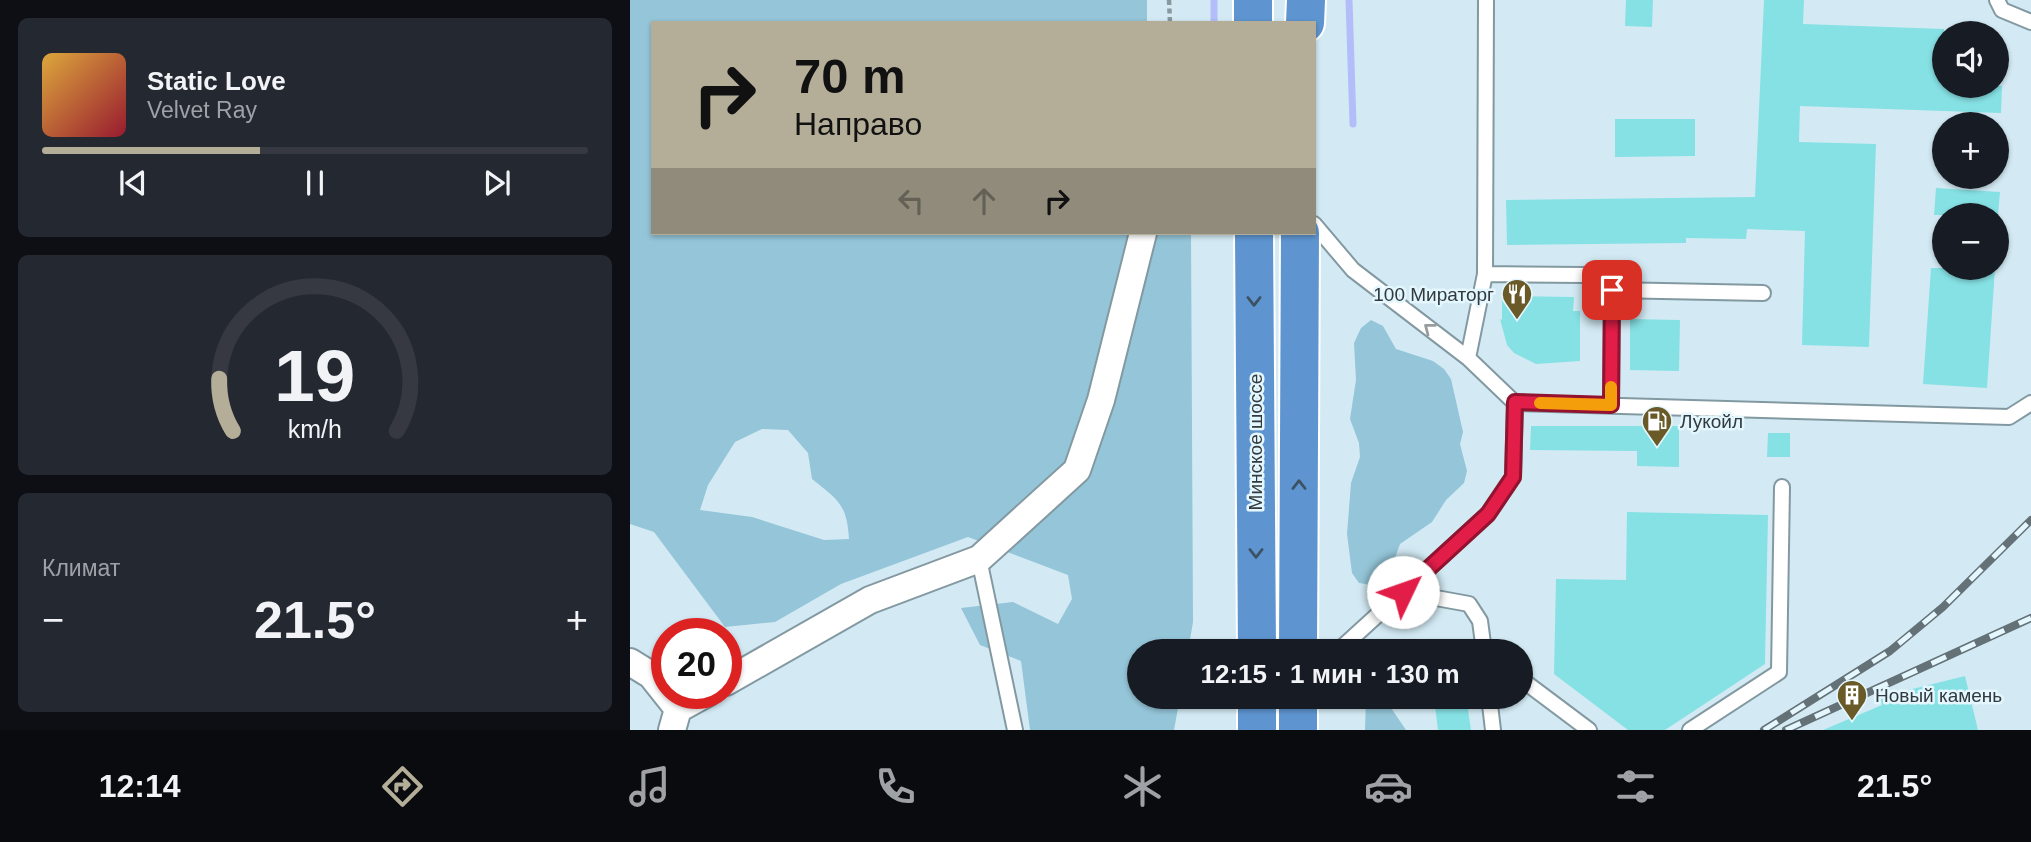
<!DOCTYPE html>
<html lang="ru">
<head>
<meta charset="utf-8">
<style>
	:root { --surface:#171b24; --page:#242831; --text:#f1f3f6; --muted:#9ea1a6; --line:#363941; --accent:#b4ae99 }
	body { margin:0; font-family:Helvetica,sans-serif; background:var(--page); color:var(--text); height:100vh; display:flex; flex-direction:column; font-size:26px; white-space:nowrap }
	* { box-sizing:border-box; margin:0 }
	p { font-size:23px; color:var(--muted) }
	.icon { flex:none; width:38px; height:38px; fill:none; stroke:currentColor; stroke-width:2; stroke-linecap:round; stroke-linejoin:round }
	.map { position:relative; flex:1; overflow:hidden }
	.sheet { display:flex; flex-direction:column; gap:18px; padding:18px; background:#0d0f14; width:630px }
	.sheet>* { flex:none }
	.banner { position:absolute; left:21px; top:21px; width:665px; height:214px; border-radius:0px; box-shadow:0 2px 5px #0004; background:#b4ae99; color:#111; overflow:hidden }
	.controls { position:absolute; left:1302px; top:21px; display:grid; gap:14px }
	.controls a { display:grid; place-items:center; width:77px; height:77px; border-radius:50%; background:var(--surface); box-shadow:0 2px 5px #0004; font-size:35px }
	.speed { position:absolute; left:21px; top:618px; display:flex; gap:14px; font-size:35px; font-weight:700; text-align:center }
	.speed>* { display:grid; place-content:center; width:91px; height:91px; border-radius:50%; background:var(--surface); box-shadow:0 2px 5px #0004; line-height:1 }
	.speed .limit { border:10px solid #d22; background:#fff; color:#111 }
	.pin { position:absolute; display:grid; place-items:center; width:60px; height:60px; color:#fff; margin:-30px; border-radius:14px; box-shadow:0 4px 10px #0006 }
	.me { position:absolute; width:77px; margin:-38px; rotate:48deg; stroke-linejoin:round; filter:drop-shadow(0 0 5px #0008) }
	.turn { display:flex; align-items:center; gap:24px; height:147px; padding:0 28px; font-size:32px }
	.turn .icon { width:91px; height:91px; stroke-width:2.5 }
	.turn b { display:block; font-size:49px; line-height:60px }
	.lanes { display:flex; align-items:center; height:66px; padding:0 28px; background:#0003; justify-content:center; gap:35px; direction:ltr }
	.lanes .off { opacity:.35 }
	.big { font-size:52px; font-weight:600; line-height:1.1 }
	.sheet .widget { flex:1; display:flex; flex-direction:column; justify-content:center; gap:10px; min-width:0; padding:0 24px; border-radius:10px; background:var(--page) }
	.sheet .dial { align-items:center; gap:0 }
	.dial svg { height:182px; overflow:visible; fill:none; stroke:var(--line); stroke-width:7; stroke-linecap:round; text-anchor:middle }
	.dial text { fill:var(--text); stroke:none }
	.song { display:flex; align-items:center; gap:21px }
	.cover { width:84px; height:84px; border-radius:10px; background:linear-gradient(135deg,hsl(40 70% 55%),hsl(350 70% 35%)) }
	.played { height:7px; border-radius:4px; background:linear-gradient(90deg,var(--accent) 40%,var(--line) 40%) }
	.keys { display:flex; justify-content:space-around; direction:ltr }
	.heat { display:flex; justify-content:space-between; align-items:center; font-size:38px; direction:ltr }
	.trip { position:absolute; left:497px; top:639px; width:406px; height:70px; border-radius:35px; background:var(--surface); box-shadow:0 2px 5px #0004; font-weight:600; line-height:70px; text-align:center }
	.menu { display:flex; height:112px; justify-content:space-around; align-items:center; background:#090b0e; color:var(--muted) }
	.menu .icon { width:49px; height:49px }
	.menu .on { color:var(--accent) }
	.menu b { font-size:32px; color:var(--text) }
	main { display:flex; flex:1; min-height:0 }
	.map>svg:first-child { display:block }
	.green { fill:#94c5d8; fill-rule:evenodd }
	.lines { fill:none; stroke-linecap:round; stroke-linejoin:round }
	.stream { stroke:#b3bdfa; stroke-width:7 }
	.building { fill:#86e1e4 }
	.lane-casing { stroke:#8399a1; stroke-width:18 }
	.street-casing { stroke:#8399a1; stroke-width:30 }
	.highway-casing { stroke:#fff; stroke-width:42 }
	.path { stroke:#88989f; stroke-width:4.5; stroke-dasharray:5 3.5; stroke-linecap:butt }
	.lane { stroke:#fff; stroke-width:14 }
	.street { stroke:#fff; stroke-width:26 }
	.highway { stroke:#5e95d0; stroke-width:38 }
	.rail-casing { stroke:#647177; stroke-width:8 }
	.rail { stroke:#e4f7fe; stroke-width:5; stroke-dasharray:16; stroke-linecap:butt }
	.oneway { stroke:#3c5162 }
	.oneway2 { stroke:#989c9e }
	.route-casing { stroke:#92132f; stroke-width:18 }
	.route { stroke:#e11d48; stroke-width:12 }
	.slow { stroke:#f59e0b; stroke-width:12 }
	.labels { text-anchor:middle; stroke-width:5; stroke-linejoin:round; paint-order:stroke }
	.poi-label { font-size:19px; fill:#313a3e; stroke:#e4f7fe; text-anchor:start }
	.street-label { font-size:19px; fill:#313a3e; stroke:#e4f7fe }
</style>
</head>
<body>
<main>
<section class="sheet">
<div class="widget">
<div class="song"><i class="cover"></i><div><b>Static Love</b><p>Velvet Ray</p></div></div>
<div class="played"></div>
<div class="keys"><svg class="icon" aria-label="previous" viewBox="0 0 24 24"><path d="M18 5L8 12l10 7zM5 5v14"/></svg><svg class="icon" aria-label="pause" viewBox="0 0 24 24"><path d="M8 5v14M16 5v14"/></svg><svg class="icon" aria-label="next" viewBox="0 0 24 24"><path d="M6 5l10 7-10 7zM19 5v14"/></svg></div>
</div>
<div class="widget dial"><svg viewBox="0 0 100 80">
<path d="M14 69A42 42 0 1 1 86 69"/>
<path d="M14 69A42 42 0 0 1 8 46" stroke="#b4ae99"/>
<text x="50" y="56" font-size="32" font-weight="700">19</text>
<text x="50" y="72" font-size="11">km/h</text>
</svg></div>
<div class="widget"><p>Климат</p>
<div class="heat"><a>−</a><b class="big">21.5°</b><a>+</a></div>
</div>
</section>
<div class="map">
<svg width="1401" height="730" viewBox="0 0 1401 730">
	<rect width="100%" height="100%" fill="#d3eaf4"/>
	<path class="green" d="M0,0h517v23h-494v210h538l2,389 -5,29h-49v45l41,1 -6,33h-144l-9,-69 -41,-16 -19,-37 52,-6 45,22 14,-25 -4,-24 -100,-38 -127,47 -66,38 -50,5 -71,-95 -24,-8zM132,429l26,1 20,23 4,26c26,21 35,25 37,60l-25,1 -72,-23 -52,-7 8,-25 27,-43z
		M741,320l12,6 13,23 37,12 11,8 7,10 12,53 -3,12 7,27 -3,12 -18,17 -14,22 -32,22 -4,11 -14,22 -10,8 -13,-2 -7,-10 -5,-39 4,-51 9,-26 -1,-14 -9,-24 6,-39 -2,-37 7,-15z
		M736,697h22l1,8 17,25h-41z"/>
	<g class="lines">
		<path class="stream" d="M719,0l4,124
			M584,23v-23"/>
	</g>
	<path class="building" d="M996,0h27l-1,27 -27,-1z
		M1134,0h40l-1,24 141,5v57h58l-1,27 -201,-7 -1,36 77,2 -7,203 -67,-2 3,-114 -58,-2 -1,10 -60,-1v5l-179,2 -1,-45 249,-3z
		M985,119h80v37l-80,1z
		M1306,188l64,4 -2,23h-64z
		M1301,268h64l-8,120 -64,-4z
		M872,296l72,1 -1,14h7v50l-44,3 -22,-11 -7,-8 -7,-26 2,1z
		M1000,319l50,1 -1,51 -49,-1z
		M901,426h148v41l-42,-1v-15l-107,-1z
		M1138,433h22v24h-23z
		M997,512l141,3 -3,149 -100,66h-37l-74,-56 2,-95 70,1z
		M1335,676l13,54h-155l59,-25 -2,-8z
		M836,696l5,34h-33l-4,-31z"/>
	<g class="lines">
		<g class="lane-casing">
			<path id="lane" d="M1367,0l5,10 29,12
				M684,224l39,46 115,88 47,45 -2,74 -25,37 -150,137
				M855,274l99,1 28,15 -1,115
				M982,290l151,3
				M838,358l17,-84 1,-274
				M885,403l494,14 22,-14
				M349,559l36,171
				M773,592l66,12 11,17 4,30
				M891,679l68,51
				M859,696l4,34
				M1060,730l89,-58 3,-185"/>
		</g>
		<g class="street-casing">
			<path id="street" d="M0,662l21,13 27,34
				M96,682l144,-82 109,-41 98,-89 24,-70 42,-167
				M42,730l6,-21 29,-16"/>
		</g>
		<g class="highway-casing">
			<path id="highway" d="M623,0v23
				M675,23l1,-23
				M624,233l3,418
				M668,651l2,-418
				M627,696v34
				M668,730v-34"/>
		</g>
		<path class="path" d="M539,0l1,23"/>
		<use href="#lane" class="lane"/>
		<use href="#street" class="street"/>
		<use href="#highway" class="highway"/>
		<g class="rail-casing">
			<path id="rail" d="M1134,730l126,-79 53,-44 88,-87
				M1156,730l245,-112"/>
		</g>
		<use href="#rail" class="rail"/>
	</g>
	<defs><path id="oneway-chevron" d="M-2-3.5L2.5 0L-2 3.5" fill="none" stroke-width="1.6" stroke-linecap="round" stroke-linejoin="round" transform="scale(1.75)"/></defs>
	<g class="oneway">
		<use href="#oneway-chevron" transform="translate(624 301) rotate(90)"/>
		<use href="#oneway-chevron" transform="translate(669 485) rotate(-90)"/>
		<use href="#oneway-chevron" transform="translate(626 553) rotate(90)"/>
	</g>
	<use class="oneway2" href="#oneway-chevron" transform="translate(799 328) rotate(-142)"/>
	<g class="lines">
		<g class="route-casing">
			<path id="route" d="M773,592l85,-78 25,-37 2,-75 96,3 1,-115"/>
		</g>
		<use href="#route" class="route"/>
		<path class="slow" d="M910,403l71,2v-18"/>
	</g>
	<defs>
		<g id="restaurant-pin" transform="scale(1.575)"><path d="M0 17L-7.5 6A9.5 9.5 0 1 1 7.5 6Z" fill="#695a27" stroke="#e4f7fe"/><path d="M-5-6h1v4h1v-4h1v4h1v-4h1v5L-1.5 .5V6h-2V.5L-5-1ZM5-6V6H3V1.5H1.5Q1.5-4 5-6Z" fill="#fff"/></g>
		<g id="fuel-pin" transform="scale(1.575)"><path d="M0 17L-7.5 6A9.5 9.5 0 1 1 7.5 6Z" fill="#695a27" stroke="#e4f7fe"/><path d="M-5.5-6h7V0h2V4h1.3V-2.5L3-4.5l.8-.8L6-3V5H2.5V1h-1V6h-7ZM-4.2-4.7v3.2H.2V-4.7Z" fill="#fff"/></g>
		<g id="building-pin" transform="scale(1.575)"><path d="M0 17L-7.5 6A9.5 9.5 0 1 1 7.5 6Z" fill="#695a27" stroke="#e4f7fe"/><path d="M-4-6H4V6H1V3H-1V6H-4ZM-2.5-4.3h1.7v1.8h-1.7ZM.8-4.3h1.7v1.8H.8ZM-2.5-1h1.7V.8h-1.7ZM.8-1h1.7V.8H.8Z" fill="#fff"/></g>
	</defs>
	<g fill-rule="evenodd">
		<use href="#restaurant-pin" x="887" y="294"/>
		<use href="#fuel-pin" x="1027" y="421"/>
		<use href="#building-pin" x="1222" y="695"/>
	</g>
	<g class="labels">
		<g class="poi-label">
			<text x="864" y="301" text-anchor="end">100 Мираторг</text>
			<text x="1050" y="428">Лукойл</text>
			<text x="1245" y="702">Новый камень</text>
		</g>
		<g class="street-label">
			<text transform="translate(625 442) rotate(-90)" y="7">Минское шоссе</text>
		</g>
	</g>
</svg>
<div class="controls">
<a><svg class="icon" aria-label="sound" viewBox="0 0 24 24"><path d="M4 9h4l5-4v14l-5-4H4zM17 9q2 3 0 6"/></svg></a>
<a>+</a>
<a>−</a>
</div>
<div class="speed"><div class="limit">20</div></div>
<div class="pin" style="left:982px;top:290px;background:#d93025"><svg class="icon" aria-label="arrive" viewBox="0 0 24 24"><path d="M6 21V4h12l-3 4 3 4H6"/></svg></div>
<svg class="me" style="left:773px;top:592px" viewBox="-20 -20 40 40"><circle r="19" fill="#fff"/><path d="M0-13L10 11 0 6-10 11z" fill="#e11d48"/></svg>
<div class="trip">12:15 · 1 мин · 130 m</div>
<div class="banner">
<div class="turn"><svg class="icon" aria-label="right" viewBox="0 0 24 24"><path d="M7 20v-9h11M14 6l5 5-5 5"/></svg><div><b>70 m</b>Направо</div></div>
<div class="lanes"><svg class="icon off" aria-label="left" viewBox="0 0 24 24"><path d="M17 20v-9H6M10 6l-5 5 5 5"/></svg><svg class="icon off" aria-label="ahead" viewBox="0 0 24 24"><path d="M12 20V5M6 11l6-6 6 6"/></svg><svg class="icon" aria-label="right" viewBox="0 0 24 24"><path d="M7 20v-9h11M14 6l5 5-5 5"/></svg></div>
</div>
</div>
</main>
<nav class="menu">
<b>12:14</b>
<svg class="icon on" aria-label="directions" viewBox="0 0 24 24"><path d="M12 3l9 9-9 9-9-9zM9 14v-3h6M13 9l2 2-2 2"/></svg>
<svg class="icon" aria-label="music" viewBox="0 0 24 24"><path d="M9 18V5l10-2v13"/><circle cx="6" cy="18" r="3"/><circle cx="16" cy="16" r="3"/></svg>
<svg class="icon" aria-label="phone" viewBox="0 0 24 24"><path d="M5 4h4l2 5-3 2q2 4 5 5l2-3 5 2v4C11 20 4 13 5 4z"/></svg>
<svg class="icon" aria-label="climate" viewBox="0 0 24 24"><path d="M12 3v18M4 7l16 10M4 17L20 7"/></svg>
<svg class="icon" aria-label="car" viewBox="0 0 24 24"><path d="M5 17H2v-5l4-1 3-4h7l3 4 3 1v5h-3M9 17h6M6 11h13"/><circle cx="7" cy="17" r="2"/><circle cx="17" cy="17" r="2"/></svg>
<svg class="icon" aria-label="filters" viewBox="0 0 24 24"><path d="M4 7h16M4 17h16"/><circle cx="9" cy="7" r="2"/><circle cx="15" cy="17" r="2"/></svg>
<b>21.5°</b>
</nav>
</body>
</html>
